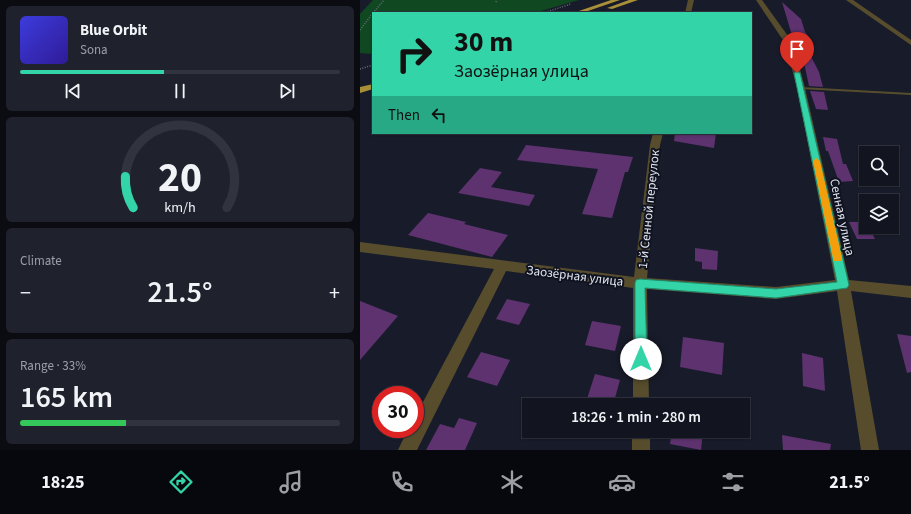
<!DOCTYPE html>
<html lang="en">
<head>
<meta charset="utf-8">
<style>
	:root { --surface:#121520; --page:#1f222d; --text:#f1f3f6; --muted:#9c9fa5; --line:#31343e; --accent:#33d4a8 }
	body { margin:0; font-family:"Source Sans 3",sans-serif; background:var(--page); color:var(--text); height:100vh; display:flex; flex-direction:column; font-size:15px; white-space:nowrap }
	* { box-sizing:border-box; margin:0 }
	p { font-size:13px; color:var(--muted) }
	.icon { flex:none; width:22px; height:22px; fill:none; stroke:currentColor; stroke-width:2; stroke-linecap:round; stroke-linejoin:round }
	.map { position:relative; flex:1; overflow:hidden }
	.sheet { display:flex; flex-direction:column; gap:6px; padding:6px; background:#0a0c12; width:360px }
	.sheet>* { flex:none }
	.guide { position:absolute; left:12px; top:12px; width:380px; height:122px; border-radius:0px; box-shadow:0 1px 3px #0004,0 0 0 1px var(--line); background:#33d4a8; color:#111; overflow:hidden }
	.buttons { position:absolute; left:499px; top:146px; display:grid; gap:8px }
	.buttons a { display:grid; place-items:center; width:40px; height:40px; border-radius:0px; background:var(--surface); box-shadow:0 1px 3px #0004,0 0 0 1px var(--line); font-size:20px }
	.speed { position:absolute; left:12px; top:386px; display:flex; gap:8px; font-size:20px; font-weight:700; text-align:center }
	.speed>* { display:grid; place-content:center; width:52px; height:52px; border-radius:50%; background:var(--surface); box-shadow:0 1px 3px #0004,0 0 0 1px var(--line); line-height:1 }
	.speed .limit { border:6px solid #d22; background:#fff; color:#111 }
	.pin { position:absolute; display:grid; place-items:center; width:34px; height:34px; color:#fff; margin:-41px -17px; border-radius:50% 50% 50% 0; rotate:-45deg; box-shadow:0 0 4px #0007 }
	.pin .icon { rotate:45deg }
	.me { position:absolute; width:44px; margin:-22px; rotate:0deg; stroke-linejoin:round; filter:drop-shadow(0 0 3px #0008) }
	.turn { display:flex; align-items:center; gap:14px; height:84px; padding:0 16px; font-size:18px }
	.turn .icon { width:52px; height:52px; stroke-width:2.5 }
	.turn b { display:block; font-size:28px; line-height:34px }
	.then { display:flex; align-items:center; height:38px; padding:0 16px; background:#0003; gap:8px; font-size:15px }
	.big { font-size:30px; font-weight:600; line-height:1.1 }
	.sheet .widget { flex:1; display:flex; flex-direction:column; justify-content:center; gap:6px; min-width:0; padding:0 14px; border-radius:6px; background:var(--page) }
	.sheet .dial { align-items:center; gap:0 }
	.dial svg { height:104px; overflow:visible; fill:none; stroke:var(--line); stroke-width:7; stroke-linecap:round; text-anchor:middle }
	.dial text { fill:var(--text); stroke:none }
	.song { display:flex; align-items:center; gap:12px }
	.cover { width:48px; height:48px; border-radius:6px; background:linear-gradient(135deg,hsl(240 70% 55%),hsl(250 70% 35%)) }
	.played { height:4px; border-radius:2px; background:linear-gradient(90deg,var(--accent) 45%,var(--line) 45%) }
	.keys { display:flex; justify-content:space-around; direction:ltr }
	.heat { display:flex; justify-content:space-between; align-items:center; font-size:22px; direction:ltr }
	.charge { height:6px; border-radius:3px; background:linear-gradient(90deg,#34c759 33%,var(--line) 0) }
	.trip { position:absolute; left:162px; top:398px; width:228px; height:40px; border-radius:0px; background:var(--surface); box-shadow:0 1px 3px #0004,0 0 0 1px var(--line); font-weight:600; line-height:40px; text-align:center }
	.tabs { display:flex; height:64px; justify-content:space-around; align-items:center; background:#07080d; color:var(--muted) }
	.tabs .icon { width:28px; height:28px }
	.tabs .active { color:var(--accent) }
	.tabs b { font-size:18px; color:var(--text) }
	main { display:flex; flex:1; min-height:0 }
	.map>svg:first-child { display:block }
	.green { fill:#104822 }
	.building { fill:#5d326f }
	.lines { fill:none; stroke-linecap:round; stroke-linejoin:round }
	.path { stroke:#696d79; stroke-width:1.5; stroke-dasharray:1 1.5; stroke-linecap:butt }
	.lane { fill:#574d2d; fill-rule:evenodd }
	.street { fill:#574d2d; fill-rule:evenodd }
	.highway { fill:#a98f38; fill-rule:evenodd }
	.route { fill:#33d4a8; stroke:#218a6d }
	.slow { fill:#f59e0b }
	.labels { text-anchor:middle; stroke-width:4; stroke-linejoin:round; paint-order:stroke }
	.street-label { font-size:13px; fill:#e0e3ed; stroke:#0f1320 }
</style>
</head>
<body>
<main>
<section class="sheet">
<div class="widget">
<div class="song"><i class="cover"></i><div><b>Blue Orbit</b><p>Sona</p></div></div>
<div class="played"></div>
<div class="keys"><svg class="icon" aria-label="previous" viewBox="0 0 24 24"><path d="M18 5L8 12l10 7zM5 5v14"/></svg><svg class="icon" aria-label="pause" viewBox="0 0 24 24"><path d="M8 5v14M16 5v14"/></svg><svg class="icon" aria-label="next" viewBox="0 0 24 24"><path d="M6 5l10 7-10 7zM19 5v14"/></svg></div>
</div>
<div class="widget dial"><svg viewBox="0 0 100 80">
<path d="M14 69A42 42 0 1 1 86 69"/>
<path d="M14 69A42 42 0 0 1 8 45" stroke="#33d4a8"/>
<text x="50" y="56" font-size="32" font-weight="700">20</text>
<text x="50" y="72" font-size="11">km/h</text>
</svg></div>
<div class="widget"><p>Climate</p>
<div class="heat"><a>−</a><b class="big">21.5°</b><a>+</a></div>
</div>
<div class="widget"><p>Range · 33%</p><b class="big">165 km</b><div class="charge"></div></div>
</section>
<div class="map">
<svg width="551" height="450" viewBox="0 0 551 450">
	<rect width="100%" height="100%" fill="#181c2a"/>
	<path class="green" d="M13,0h206l-45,13h-161v41l-13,-1v-39z"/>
	<path class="building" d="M422,2l19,17 4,13 6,8h-16l-4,-8z
		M444,43l15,29 4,15 -14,-1 -9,-42z
		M450,91l14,1 4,18 -12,-1z
		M315,133h41l-2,15 -40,-7z
		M463,137l14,2 6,25h3l7,17 -14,1 -11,-31h-2z
		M166,145l107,12 -5,15h-3l-13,46 -30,-4 16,-45 -81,-9z
		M120,168l22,4 -11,15 44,8 -6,11 -71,-13z
		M68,213l38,9 -2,2 44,11 -16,22 -84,-22z
		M489,222h17v5h3l6,12h-18z
		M335,248l23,3 -1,19 -15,-1v-7l-7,-1z
		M147,299l23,5 -11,21 -23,-6z
		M0,301l38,15 -38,44z
		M232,321l29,5 -6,25 -30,-6z
		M537,334l14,2v36l-4,1z
		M323,337l41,6 -2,32 -42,-8z
		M121,352l29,8 -13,26 -30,-9z
		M442,353l21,5 2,33 -22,-5z
		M235,374l25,6 -7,25h-28z
		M99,418l18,5 -12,27h-39l14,-26 14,4z
		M312,431h31l-2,19 -31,-6z
		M422,435l49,9 -1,6h-47z"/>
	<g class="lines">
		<path class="path" d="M136,2l1,-2
			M13,13l11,-13
			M183,13l28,-9
			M0,30l13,-17
			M0,69l13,-4"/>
		<path class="lane" d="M440,87l111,6v2l-110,-6h-1z"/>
		<path class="street" d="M328,0h6l-3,13h-6z
			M396,0h6l31,43 12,45 44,192 62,6v12l-60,-7 28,159h-18l-24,-159 -61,8 -129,-10 2,116h-16v-117l-127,-17 -89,179h-19l10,-21h7v-12l79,-148 -134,-17v-10l274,35 16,-132 3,-12h10l-3,12 -13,133 129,9 59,-7 -38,-192 -12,-45z
			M486,0h7l58,40v5z
			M272,431h18v19h-18z"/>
		<path class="highway" d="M251,0h9l-38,13h-9z
			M269,0h9l-26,9 -5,-1z
			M13,84v5l-13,4v-6z"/>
	</g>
	<path class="route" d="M437,71l3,2 49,212 -2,3 -71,10 -131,-10 2,71 -2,4 -4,2 -5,-2 -1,-4v-76l1,-3 4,-1 136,10 61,-7 -43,-209z"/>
	<path class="slow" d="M456,158l4,3 22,97 -1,3h-7l-1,-3 -20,-97z"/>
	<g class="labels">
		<g class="street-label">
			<text transform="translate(288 209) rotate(-84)" y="5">1-й Сенной переулок</text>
			<text transform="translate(483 217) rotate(78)" y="5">Сенная улица</text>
			<text transform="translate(215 275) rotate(7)" y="5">Заозёрная улица</text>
		</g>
	</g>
</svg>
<div class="buttons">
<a><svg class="icon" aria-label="search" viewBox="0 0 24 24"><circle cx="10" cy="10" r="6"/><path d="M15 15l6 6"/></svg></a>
<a><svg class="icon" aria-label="layers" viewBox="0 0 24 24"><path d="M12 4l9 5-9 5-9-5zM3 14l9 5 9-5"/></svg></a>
</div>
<div class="speed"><div class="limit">30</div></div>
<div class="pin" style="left:437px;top:73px;background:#d93025"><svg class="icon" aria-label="arrive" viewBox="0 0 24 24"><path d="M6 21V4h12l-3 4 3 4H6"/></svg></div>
<svg class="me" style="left:281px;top:359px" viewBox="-20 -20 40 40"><circle r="19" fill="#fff"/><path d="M0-13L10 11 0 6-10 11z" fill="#33d4a8"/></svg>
<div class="trip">18:26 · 1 min · 280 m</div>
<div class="guide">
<div class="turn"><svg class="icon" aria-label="right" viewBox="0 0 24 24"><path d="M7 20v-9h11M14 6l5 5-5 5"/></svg><div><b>30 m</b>Заозёрная улица</div></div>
<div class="then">Then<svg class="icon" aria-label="left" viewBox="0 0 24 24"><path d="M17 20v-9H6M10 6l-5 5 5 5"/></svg></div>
</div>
</div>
</main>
<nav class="tabs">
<b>18:25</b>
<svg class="icon active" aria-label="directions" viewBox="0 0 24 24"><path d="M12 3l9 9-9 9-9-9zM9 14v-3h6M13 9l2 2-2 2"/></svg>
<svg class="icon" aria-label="music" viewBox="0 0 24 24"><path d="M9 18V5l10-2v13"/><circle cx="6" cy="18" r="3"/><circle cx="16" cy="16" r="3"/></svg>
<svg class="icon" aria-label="phone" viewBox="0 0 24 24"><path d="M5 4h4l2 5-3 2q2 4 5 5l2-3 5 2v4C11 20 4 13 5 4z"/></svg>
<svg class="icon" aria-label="climate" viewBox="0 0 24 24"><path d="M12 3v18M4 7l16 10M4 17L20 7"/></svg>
<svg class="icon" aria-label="car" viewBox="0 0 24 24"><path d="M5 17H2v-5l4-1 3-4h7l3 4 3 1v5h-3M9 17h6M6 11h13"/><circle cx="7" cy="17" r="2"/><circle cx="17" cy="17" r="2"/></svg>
<svg class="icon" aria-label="filters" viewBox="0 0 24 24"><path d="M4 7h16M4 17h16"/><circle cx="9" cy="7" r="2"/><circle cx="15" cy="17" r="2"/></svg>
<b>21.5°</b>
</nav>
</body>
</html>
